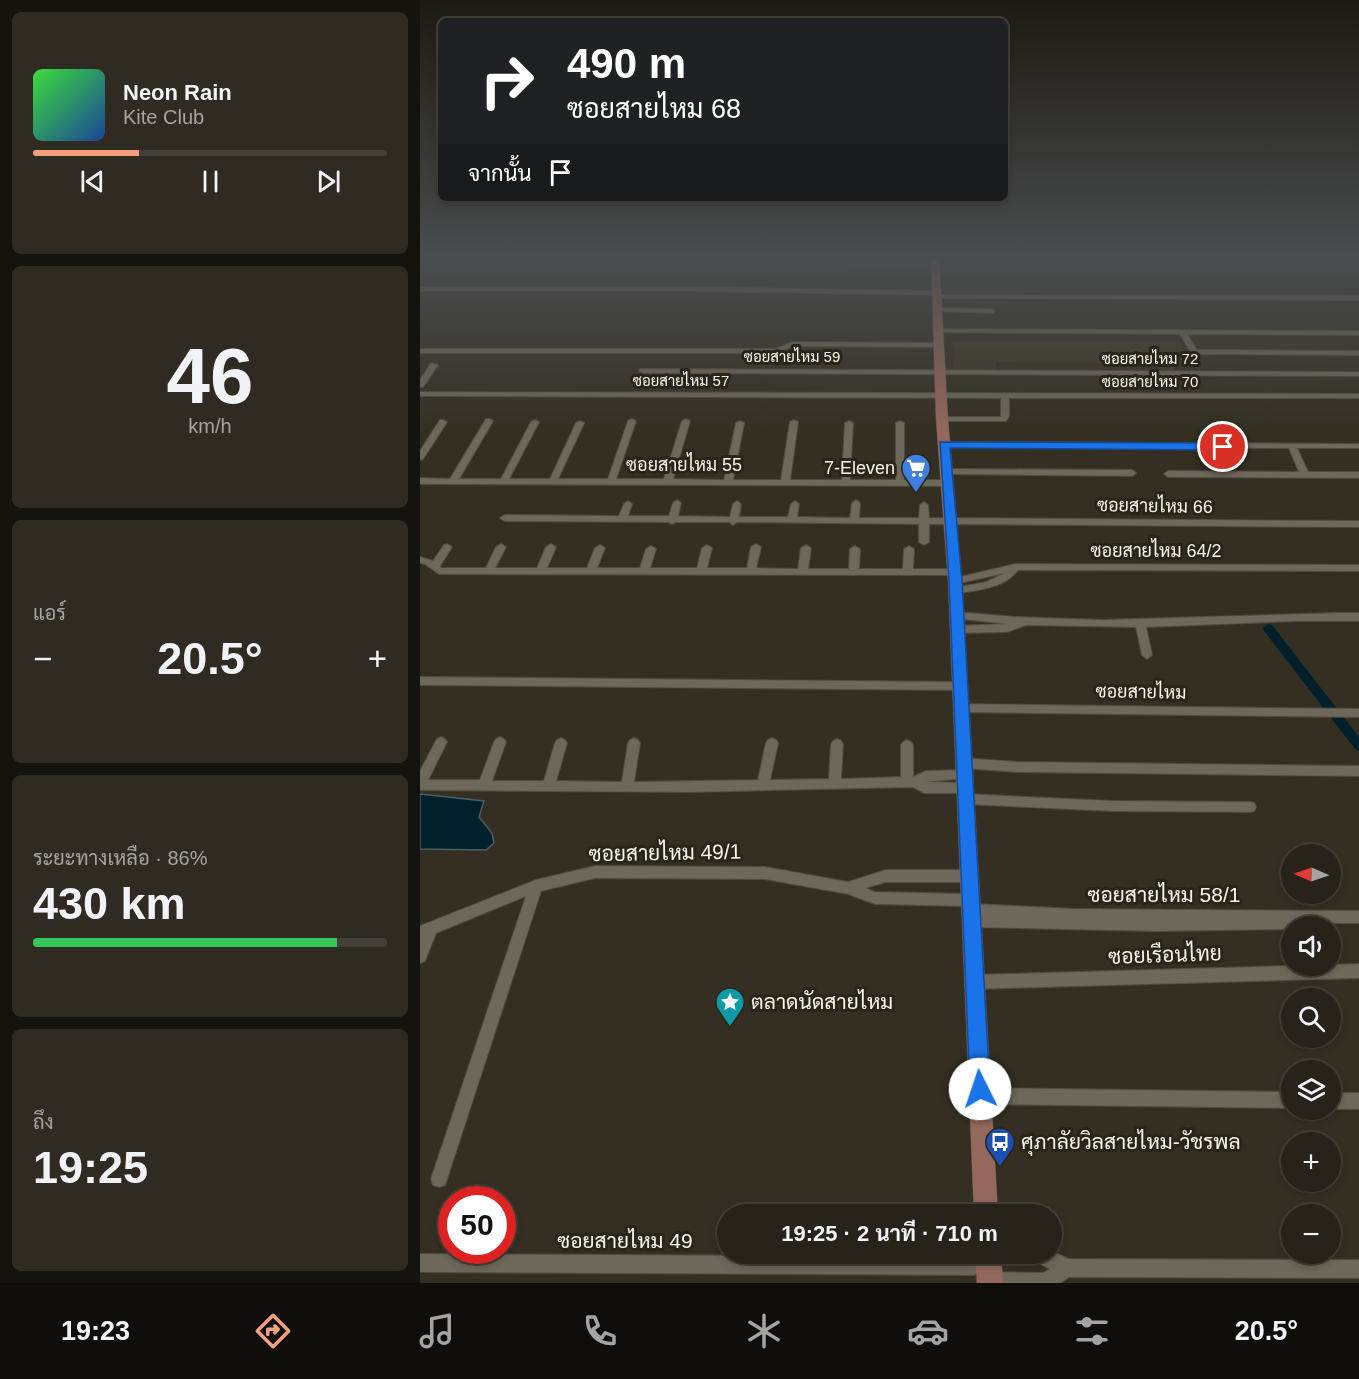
<!DOCTYPE html>
<html lang="th">
<head>
<meta charset="utf-8">
<style>
	:root { --surface:#27231a; --page:#2f2b23; --text:#f1f3f6; --muted:#a4a4a2; --line:#434039; --accent:#f3a081 }
	body { margin:0; font-family:Helvetica,Sarabun,sans-serif; background:var(--page); color:var(--text); height:100vh; display:flex; flex-direction:column; font-size:22px; white-space:nowrap }
	* { box-sizing:border-box; margin:0 }
	p { font-size:20px; color:var(--muted) }
	.icon { flex:none; width:33px; height:33px; fill:none; stroke:currentColor; stroke-width:2; stroke-linecap:round; stroke-linejoin:round }
	.map { position:relative; flex:1; overflow:hidden }
	.sheet { display:flex; flex-direction:column; gap:12px; padding:12px; background:#15130e; width:420px }
	.sheet>* { flex:none }
	.guide { position:absolute; left:18px; top:18px; width:570px; height:183px; border-radius:9px; box-shadow:0 3px 9px #0003,0 0 0 2px var(--line); background:#202124; color:#fff; overflow:hidden }
	.needle { width:39px; rotate:272deg }
	.buttons { position:absolute; left:861px; top:844px; display:grid; gap:12px }
	.buttons a { display:grid; place-items:center; width:60px; height:60px; border-radius:50%; background:var(--surface); box-shadow:0 3px 9px #0003,0 0 0 2px var(--line); font-size:30px }
	.speed { position:absolute; left:18px; top:1186px; display:flex; gap:12px; font-size:30px; font-weight:700; text-align:center }
	.speed>* { display:grid; place-content:center; width:78px; height:78px; border-radius:50%; background:var(--surface); box-shadow:0 3px 9px #0003,0 0 0 2px var(--line); line-height:1 }
	.speed .limit { border:9px solid #d22; background:#fff; color:#111 }
	.pin { position:absolute; display:grid; place-items:center; width:51px; height:51px; color:#fff; margin:-26px; border:3px solid #fff; border-radius:50%; box-shadow:0 2px 6px #0007 }
	.me { position:absolute; width:66px; margin:-33px; rotate:356deg; stroke-linejoin:round; filter:drop-shadow(0 0 4px #0008) }
	.turn { display:flex; align-items:center; gap:21px; height:126px; padding:0 30px; font-size:27px }
	.turn .icon { width:78px; height:78px; stroke-width:2.5 }
	.turn b { display:block; font-size:42px; line-height:51px }
	.then { display:flex; align-items:center; height:57px; padding:0 30px; background:#0003; gap:12px; font-size:22px }
	.big { font-size:45px; font-weight:700; line-height:1.1 }
	.sheet .card { flex:1; display:flex; flex-direction:column; justify-content:center; gap:9px; min-width:0; padding:0 21px; border-radius:9px; background:var(--page) }
	.sheet .dial { align-items:center; gap:0 }
	.dial b { font-size:78px; line-height:1 }
	.song { display:flex; align-items:center; gap:18px }
	.cover { width:72px; height:72px; border-radius:9px; background:linear-gradient(135deg,hsl(120 70% 55%),hsl(220 70% 35%)) }
	.played { height:6px; border-radius:3px; background:linear-gradient(90deg,var(--accent) 30%,var(--line) 30%) }
	.keys { display:flex; justify-content:space-around; direction:ltr }
	.heat { display:flex; justify-content:space-between; align-items:center; font-size:33px; direction:ltr }
	.charge { height:9px; border-radius:4px; background:linear-gradient(90deg,#34c759 86%,var(--line) 0) }
	.trip { position:absolute; left:297px; top:1204px; width:345px; height:60px; border-radius:30px; background:var(--surface); box-shadow:0 3px 9px #0003,0 0 0 2px var(--line); font-weight:700; line-height:60px; text-align:center }
	.tab-bar { display:flex; height:96px; justify-content:space-around; align-items:center; background:#100e0a; color:var(--muted) }
	.tab-bar .icon { width:42px; height:42px }
	.tab-bar .selected { color:var(--accent) }
	.tab-bar b { font-size:27px; color:var(--text) }
	main { display:flex; flex:1; min-height:0 }
	.map>svg:first-child { display:block }
	.built { fill:#3d3622 }
	.water { fill:#00212b; stroke:#4a6065; stroke-width:1.5 }
	.lines { fill:none; stroke-linecap:round; stroke-linejoin:round }
	.canal { fill:#00212b; fill-rule:evenodd }
	.street-casing { stroke:#514c41; stroke-width:2 }
	.secondary-casing { stroke:#514c41; stroke-width:1 }
	.street { fill:#6d6859; fill-rule:evenodd }
	.secondary { fill:#94685c; fill-rule:evenodd }
	.route { fill:#1a73e8; stroke:#114b97; stroke-width:1.5 }
	.labels { text-anchor:middle; stroke-width:6; stroke-linejoin:round; paint-order:stroke }
	.far-street-label { font-size:15px; fill:#f7f4eb; stroke:#2a2518 }
	.street-label { font-size:18px; fill:#f7f4eb; stroke:#2a2518 }
	.poi-label { font-size:18px; fill:#f7f4eb; stroke:#2a2518; text-anchor:end }
	.near-street-label { font-size:21px; fill:#f7f4eb; stroke:#2a2518 }
	.near-poi-label { font-size:21px; fill:#f7f4eb; stroke:#2a2518; text-anchor:start }
</style>
</head>
<body>
<main>
<section class="sheet">
<div class="card">
<div class="song"><i class="cover"></i><div><b>Neon Rain</b><p>Kite Club</p></div></div>
<div class="played"></div>
<div class="keys"><svg class="icon" aria-label="previous" viewBox="0 0 24 24"><path d="M18 5L8 12l10 7zM5 5v14"/></svg><svg class="icon" aria-label="pause" viewBox="0 0 24 24"><path d="M8 5v14M16 5v14"/></svg><svg class="icon" aria-label="next" viewBox="0 0 24 24"><path d="M6 5l10 7-10 7zM19 5v14"/></svg></div>
</div>
<div class="card dial"><b>46</b><p>km/h</p></div>
<div class="card"><p>แอร์</p>
<div class="heat"><a>−</a><b class="big">20.5°</b><a>+</a></div>
</div>
<div class="card"><p>ระยะทางเหลือ · 86%</p><b class="big">430 km</b><div class="charge"></div></div>
<div class="card"><p>ถึง</p><b class="big">19:25</b></div>
</section>
<div class="map">
<svg width="939" height="1283" viewBox="0 0 939 1283">
	<rect width="100%" height="100%" fill="#342f22"/>
	<path class="built" d="M431,256l86,1v18l-89,-1z
		M533,342h229l9,21h-19l3,8h-16l-4,-8 -159,-1v8h-42z"/>
	<path class="water" d="M0,794l64,7 -5,16 13,16 2,10 -8,7 -66,-1z"/>
	<g class="lines">
		<path class="canal" d="M848,624l4,1 87,112v14l-4,-2 -91,-118 -1,-3z"/>
		<g class="street-casing">
			<path id="street" d="M0,287h266l251,4 3,2 -3,2 -251,-4h-266z
				M517,295l422,1v4l-424,-2v-2z
				M517,308l55,1 3,2 -3,2 -57,-2 -1,-1z
				M518,329l421,2v4l-172,-1 10,16 162,1v4l-164,-1h-3l-12,-20 -244,-2 -1,-1z
				M372,342l147,1 4,2 -4,2 -146,-1 -16,7h-357v-4h356z
				M11,363l7,2 -15,22h-3v-7z
				M220,369l719,3v4l-716,-3 -4,-2z
				M0,392l939,2v4h-350v18l-3,5h-67v-4h62v-19l-581,-2z
				M66,419h3l4,2 -34,58h42l30,-57 4,-2 4,2 -30,57h41l26,-56 4,-2 4,2 -26,56h50l20,-58 4,-2 4,2 -20,58h48l18,-58 4,-2 4,2 -17,58 51,1 12,-57 4,-2 4,2 -11,57h48l9,-58 4,-2 4,2 -8,58h52l3,-57 4,-2 4,2 -3,57h46v-57l4,-2 4,2v57h44l4,3 -4,3 -528,-2v-6l30,1z
				M20,420h3l4,2 -24,37 -3,1v-9z
				M521,442l418,2v4h-62l11,24h51v6l-191,-1 -4,-3 4,-3 131,1 -10,-24 -345,-2 -4,-2z
				M527,469l185,1 4,3 -4,3 -188,-2 -1,-2z
				M257,500l4,3 -3,13 52,1 3,-13 4,-3 4,3 -2,13h49l3,-13 4,-3 4,3 -2,13 53,1 2,-15 4,-3 4,3 -1,15h60l1,-13 4,-3 4,3 1,13 430,3v6l-430,-3v18l-5,3 -5,-3v-18l-182,-2 -4,3 -4,-3h-53l-4,2 -4,-2 -163,-1 -5,-3 5,-3 114,1 5,-12 4,-3 4,3 -4,12h41l4,-13z
				M27,544l5,3 -12,19 1,2h45l10,-21 5,-3 5,3 -11,21h42l9,-21 5,-3 5,3 -9,21h40l8,-20 5,-3 5,3 -8,20h43l6,-19 5,-3 5,3 -6,19h47l5,-20 5,-3 5,3 -5,20h40l4,-21 5,-3 5,3 -5,21 42,1 3,-21 5,-3 5,3 -3,21h41l1,-20 5,-3 5,3 -1,20h44l1,-20 5,-3 5,3 -1,20h41l5,3 -5,3 -515,-1 -14,-10 -5,-1v-6l13,4 11,-16z
				M595,564l344,1v6l-341,-1c-14,19 -42,20 -63,24l-5,-3 5,-3 31,-6 19,-9 -50,11 -3,-1 -2,-2 2,-2z
				M537,612l58,5 87,3 236,-7h21v8h-63l-150,6 6,28 -5,4 -5,-4 -6,-28 -110,-2 -19,7 -50,1 -5,-4 1,-3 55,-2 -55,-6 -1,-2 1,-2z
				M0,677l539,5 4,1 2,3 -2,3 -4,1 -539,-5z
				M540,704l399,5v8l-399,-5 -4,-1 -2,-3 2,-3z
				M21,737l4,2 2,3 -19,38h52l14,-38 2,-3 4,-2 4,2 2,3 -14,39h52l11,-38 2,-3 4,-2 4,2 2,3 -11,38 66,1 6,-39 2,-3 4,-2 4,2 2,3 -6,39 124,-2 8,-37 2,-3 4,-2 4,2 2,3 -8,37 59,-1 2,-35 2,-3 4,-2 4,2 2,3 -2,35 60,-2v-32l2,-3 4,-2 4,2 2,3v32l13,-6 37,-1 4,2 2,3 -2,3 -42,4 39,1 4,1 2,4 -2,4 -4,1h-40l-11,-6 -224,5 -269,-2v-19l17,-32z
				M543,758l54,4 342,4v10l-342,-4 -54,-4 -4,-2 -2,-3 2,-3z
				M545,794l148,7 137,1 4,1 2,4 -2,4 -4,1 -137,-1 -148,-7 -4,-1 -2,-4 2,-4z
				M175,866l170,1 83,15 38,-12h82l5,2 2,4 -2,4 -5,2h-82l-21,6 10,4 94,2 5,2 2,4 -2,4 99,5 286,2v12h-52l-2,4h-13v2l-136,2 -186,-4 -5,-2 -2,-4 2,-4 3,-2 -3,-1 -2,-4 2,-4 -90,-2 -27,-10 -83,-15 -170,-1 -54,13 -94,288 -2,6 -6,2 -6,-2 -2,-6 95,-283 -90,37 -11,28 -5,2v-37l116,-46z
				M939,964v14l-386,11 -5,-2 -2,-5 2,-5 5,-2z
				M560,1088l312,4v16l-312,-4 -6,-2 -2,-6 2,-6z
				M910,1093h29v16h-29z
				M632,1251l16,8 291,1v18l-290,-1 -9,6h-79l2,-8 6,-3 54,1 7,-4 -17,-9 -3,-6h22z
				M0,1254l554,3 6,3 3,6 -3,6 -6,3 -554,-3z"/>
		</g>
		<g class="secondary-casing">
			<path id="secondary" d="M511,255h8l9,164 14,162 36,634h-24l-26,-634 -12,-162z
				M555,1254h26l2,29h-26z"/>
		</g>
		<use href="#street" class="street"/>
		<use href="#secondary" class="secondary"/>
	</g>
	<linearGradient id="sky" x2="0" y2="1"><stop stop-color="#1d1a13"/><stop offset="0.59" stop-color="#4a4d4f"/><stop offset="1" stop-color="#4a4d4f" stop-opacity="0"/></linearGradient>
	<rect width="939" height="435" fill="url(#sky)"/>
	<path class="route" d="M520,442l283,1 6,4 -6,3 -273,-2 12,133 28,508 -3,7 -7,3 -7,-3 -3,-7 -21,-508z"/>
	<defs>
		<g id="supermarket-pin" transform="scale(1.5)"><path d="M0 17L-7.5 6A9.5 9.5 0 1 1 7.5 6Z" fill="#3f7fe0" stroke="#2a2518"/><path d="M-6-5.5h2.5l.6 2H6L4.5 2H-2.5L-4.4-4H-6ZM-1.5 3.2a1.3 1.3 0 1 0 .1 0ZM3 3.2a1.3 1.3 0 1 0 .1 0Z" fill="#fff"/></g>
		<g id="sight-pin" transform="scale(1.5)"><path d="M0 17L-7.5 6A9.5 9.5 0 1 1 7.5 6Z" fill="#0f9aa8" stroke="#2a2518"/><path d="M0-6L1.8-2.2L6-1.7L2.9 1.2L3.7 5.4L0 3.3L-3.7 5.4L-2.9 1.2L-6-1.7L-1.8-2.2Z" fill="#fff"/></g>
		<g id="bus-pin" transform="scale(1.5)"><path d="M0 17L-7.5 6A9.5 9.5 0 1 1 7.5 6Z" fill="#1a4fb4" stroke="#2a2518"/><path d="M-5-6H5V4H4V6H2V4H-2V6H-4V4H-5ZM-3.5-4V0h7V-4ZM-3.5 1.2v1.5H-2V1.2ZM2 1.2v1.5H3.5V1.2Z" fill="#fff"/></g>
	</defs>
	<g fill-rule="evenodd">
		<use href="#supermarket-pin" x="496" y="468"/>
		<use href="#sight-pin" x="310" y="1002"/>
		<use href="#bus-pin" x="580" y="1142"/>
	</g>
	<g class="labels">
		<g class="far-street-label">
			<text x="372" y="362">ซอยสายไหม 59</text>
			<text x="730" y="364">ซอยสายไหม 72</text>
			<text x="261" y="386">ซอยสายไหม 57</text>
			<text x="730" y="387">ซอยสายไหม 70</text>
		</g>
		<g class="street-label">
			<text x="264" y="471">ซอยสายไหม 55</text>
			<text transform="translate(735 506) rotate(1)" y="6">ซอยสายไหม 66</text>
			<text x="736" y="557">ซอยสายไหม 64/2</text>
			<text transform="translate(721 692) rotate(1)" y="6">ซอยสายไหม</text>
		</g>
		<g class="poi-label">
			<text x="475" y="474">7-Eleven</text>
		</g>
		<g class="near-street-label">
			<text transform="translate(245 853) rotate(-1)" y="7">ซอยสายไหม 49/1</text>
			<text x="744" y="902">ซอยสายไหม 58/1</text>
			<text transform="translate(745 955) rotate(-2)" y="7">ซอยเรือนไทย</text>
			<text x="205" y="1248">ซอยสายไหม 49</text>
		</g>
		<g class="near-poi-label">
			<text x="331" y="1009">ตลาดนัดสายไหม</text>
			<text x="601" y="1149">ศุภาลัยวิลสายไหม-วัชรพล</text>
		</g>
	</g>
</svg>
<div class="buttons">
<a><svg class="needle" viewBox="-14 -14 28 28"><path d="M0-13l5 13h-10z" fill="#e53935"/><path d="M0 13l5-13h-10z" fill="#a4a4a2"/></svg></a>
<a><svg class="icon" aria-label="sound" viewBox="0 0 24 24"><path d="M4 9h4l5-4v14l-5-4H4zM17 9q2 3 0 6"/></svg></a>
<a><svg class="icon" aria-label="search" viewBox="0 0 24 24"><circle cx="10" cy="10" r="6"/><path d="M15 15l6 6"/></svg></a>
<a><svg class="icon" aria-label="layers" viewBox="0 0 24 24"><path d="M12 4l9 5-9 5-9-5zM3 14l9 5 9-5"/></svg></a>
<a>+</a>
<a>−</a>
</div>
<div class="speed"><div class="limit">50</div></div>
<div class="pin" style="left:803px;top:447px;background:#d93025"><svg class="icon" aria-label="arrive" viewBox="0 0 24 24"><path d="M6 21V4h12l-3 4 3 4H6"/></svg></div>
<svg class="me" style="left:560px;top:1089px" viewBox="-20 -20 40 40"><circle r="19" fill="#fff"/><path d="M0-13L10 11 0 6-10 11z" fill="#1a73e8"/></svg>
<div class="trip">19:25 · 2 นาที · 710 m</div>
<div class="guide">
<div class="turn"><svg class="icon" aria-label="right" viewBox="0 0 24 24"><path d="M7 20v-9h11M14 6l5 5-5 5"/></svg><div><b>490 m</b>ซอยสายไหม 68</div></div>
<div class="then">จากนั้น<svg class="icon" aria-label="arrive" viewBox="0 0 24 24"><path d="M6 21V4h12l-3 4 3 4H6"/></svg></div>
</div>
</div>
</main>
<nav class="tab-bar">
<b>19:23</b>
<svg class="icon selected" aria-label="directions" viewBox="0 0 24 24"><path d="M12 3l9 9-9 9-9-9zM9 14v-3h6M13 9l2 2-2 2"/></svg>
<svg class="icon" aria-label="music" viewBox="0 0 24 24"><path d="M9 18V5l10-2v13"/><circle cx="6" cy="18" r="3"/><circle cx="16" cy="16" r="3"/></svg>
<svg class="icon" aria-label="phone" viewBox="0 0 24 24"><path d="M5 4h4l2 5-3 2q2 4 5 5l2-3 5 2v4C11 20 4 13 5 4z"/></svg>
<svg class="icon" aria-label="climate" viewBox="0 0 24 24"><path d="M12 3v18M4 7l16 10M4 17L20 7"/></svg>
<svg class="icon" aria-label="car" viewBox="0 0 24 24"><path d="M5 17H2v-5l4-1 3-4h7l3 4 3 1v5h-3M9 17h6M6 11h13"/><circle cx="7" cy="17" r="2"/><circle cx="17" cy="17" r="2"/></svg>
<svg class="icon" aria-label="filters" viewBox="0 0 24 24"><path d="M4 7h16M4 17h16"/><circle cx="9" cy="7" r="2"/><circle cx="15" cy="17" r="2"/></svg>
<b>20.5°</b>
</nav>
</body>
</html>
